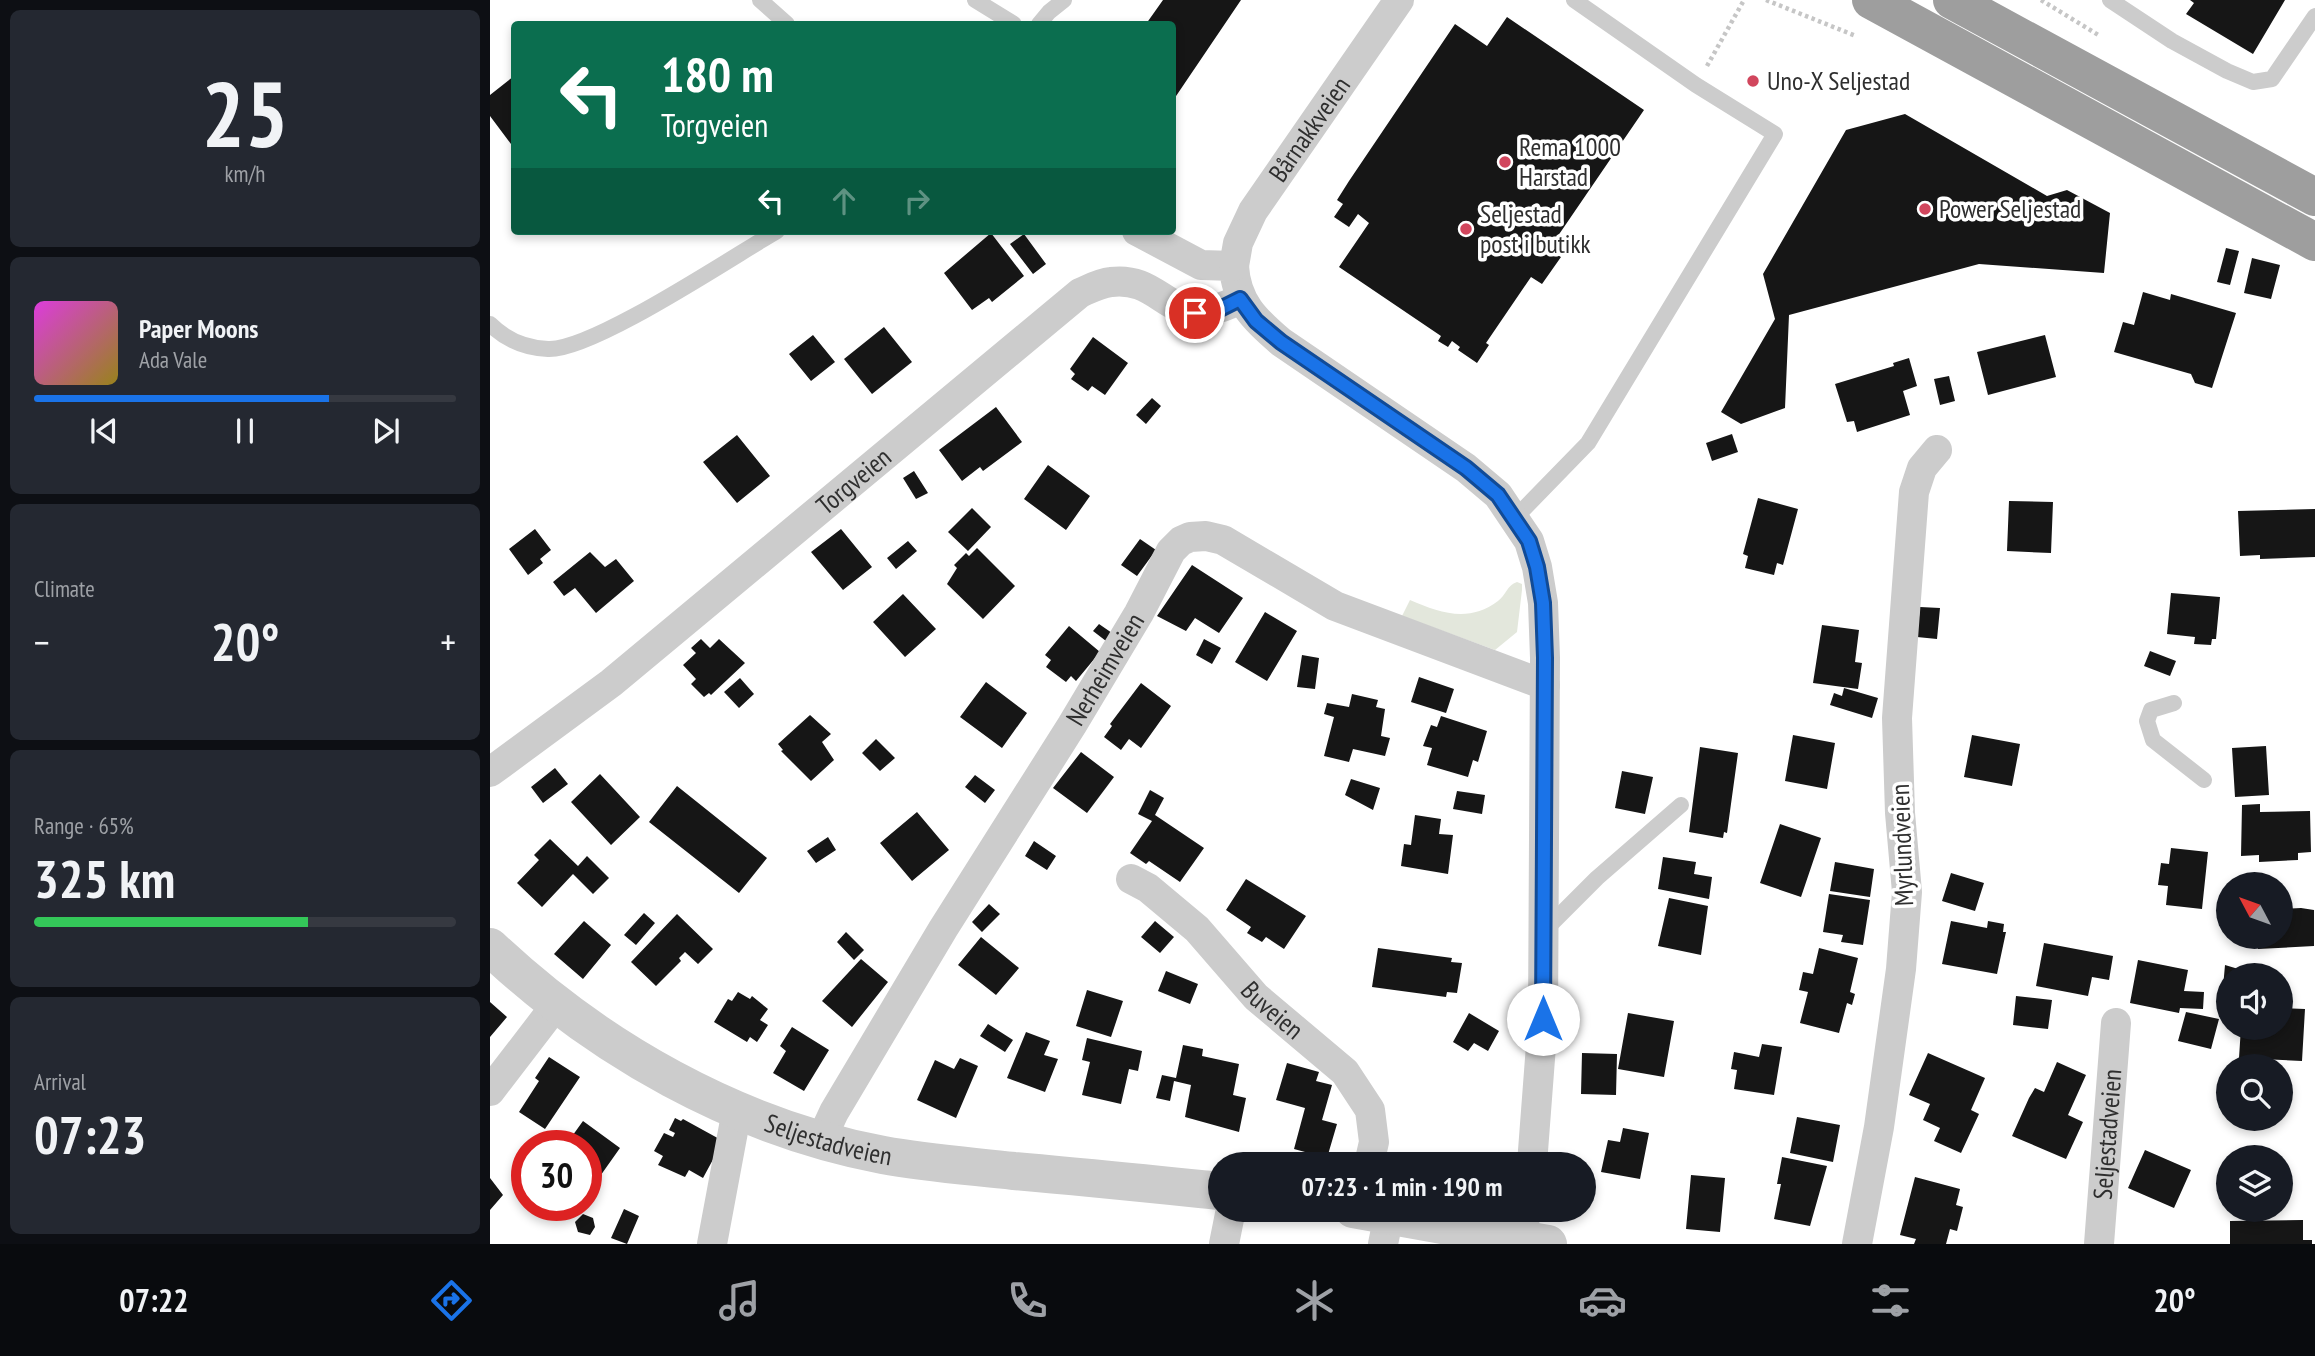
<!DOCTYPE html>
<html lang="en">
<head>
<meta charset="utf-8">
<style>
	:root { --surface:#171b24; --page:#242831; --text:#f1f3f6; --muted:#9ea1a6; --line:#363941; --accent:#1a73e8 }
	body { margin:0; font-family:"PT Sans Narrow",sans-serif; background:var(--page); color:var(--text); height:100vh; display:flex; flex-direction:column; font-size:26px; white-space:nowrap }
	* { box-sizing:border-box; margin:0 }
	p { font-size:23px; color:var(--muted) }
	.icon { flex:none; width:38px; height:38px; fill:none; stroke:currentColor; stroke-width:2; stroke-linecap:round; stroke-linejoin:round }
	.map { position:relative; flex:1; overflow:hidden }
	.drawer { display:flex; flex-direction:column; gap:10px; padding:10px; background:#0d0f14; width:490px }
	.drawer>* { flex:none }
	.guide { position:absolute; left:21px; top:21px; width:665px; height:214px; border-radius:7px; box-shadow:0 4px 10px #0003; background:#0b6e4f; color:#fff; overflow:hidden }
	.needle { width:46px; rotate:311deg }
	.buttons { position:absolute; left:1726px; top:872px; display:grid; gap:14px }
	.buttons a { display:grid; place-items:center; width:77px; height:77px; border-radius:50%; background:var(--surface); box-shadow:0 4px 10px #0003; font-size:35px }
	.speed { position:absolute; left:21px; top:1130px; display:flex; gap:14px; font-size:35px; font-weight:700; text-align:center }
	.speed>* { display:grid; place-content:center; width:91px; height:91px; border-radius:50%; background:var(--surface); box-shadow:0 4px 10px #0003; line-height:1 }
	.speed .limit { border:10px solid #d22; background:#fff; color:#111 }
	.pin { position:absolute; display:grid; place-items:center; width:60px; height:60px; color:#fff; margin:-30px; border:4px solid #fff; border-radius:50%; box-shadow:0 2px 7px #0007 }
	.me { position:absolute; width:77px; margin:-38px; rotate:0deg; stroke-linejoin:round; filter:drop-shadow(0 0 5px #0008) }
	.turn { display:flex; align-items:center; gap:24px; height:147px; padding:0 35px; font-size:32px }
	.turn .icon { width:91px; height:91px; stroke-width:2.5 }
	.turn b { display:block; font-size:49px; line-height:60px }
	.lanes { display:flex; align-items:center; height:66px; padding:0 35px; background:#0003; justify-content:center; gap:35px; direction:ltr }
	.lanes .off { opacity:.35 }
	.big { font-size:52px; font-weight:800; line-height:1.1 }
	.drawer .widget { flex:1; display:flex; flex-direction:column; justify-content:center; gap:10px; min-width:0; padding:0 24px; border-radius:10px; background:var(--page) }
	.drawer .dial { align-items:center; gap:0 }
	.dial b { font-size:91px; line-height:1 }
	.song { display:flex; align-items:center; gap:21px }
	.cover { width:84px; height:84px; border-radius:10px; background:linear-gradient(135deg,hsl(300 70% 55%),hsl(50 70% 35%)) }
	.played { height:7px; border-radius:4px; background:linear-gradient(90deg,var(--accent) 70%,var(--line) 70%) }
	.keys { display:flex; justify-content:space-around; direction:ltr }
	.heat { display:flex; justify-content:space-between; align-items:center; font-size:38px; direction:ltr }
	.charge { height:10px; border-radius:5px; background:linear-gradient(90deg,#34c759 65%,var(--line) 0) }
	.trip { position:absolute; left:718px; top:1152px; width:388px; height:70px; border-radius:35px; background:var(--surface); box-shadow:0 4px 10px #0003; font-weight:800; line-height:70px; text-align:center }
	.dock { display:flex; height:112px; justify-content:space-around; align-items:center; background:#090b0e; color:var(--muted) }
	.dock .icon { width:49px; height:49px }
	.dock .on { color:var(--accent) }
	.dock b { font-size:32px; color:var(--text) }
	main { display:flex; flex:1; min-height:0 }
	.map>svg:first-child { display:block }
	.green { fill:#e3e7dc }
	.building { fill:#161616 }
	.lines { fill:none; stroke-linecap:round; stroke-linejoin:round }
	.path { stroke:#c6c6c6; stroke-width:4.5; stroke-dasharray:3.5 3.5; stroke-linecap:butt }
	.service { stroke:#ccc; stroke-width:16 }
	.minor { stroke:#ccc; stroke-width:30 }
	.tertiary { stroke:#ccc; stroke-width:38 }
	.trunk { stroke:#9e9e9e; stroke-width:38 }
	.route-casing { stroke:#114b97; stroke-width:18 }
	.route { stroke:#1a73e8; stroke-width:12 }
	.poi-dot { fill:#d1465d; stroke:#fff; stroke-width:2.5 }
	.labels { text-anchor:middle; stroke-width:7; stroke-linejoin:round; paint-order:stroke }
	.poi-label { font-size:26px; fill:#2f2f2f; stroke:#fff; text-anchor:start }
	.street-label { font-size:26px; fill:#2f2f2f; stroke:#fff }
</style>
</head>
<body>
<main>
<section class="drawer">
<div class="widget dial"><b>25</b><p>km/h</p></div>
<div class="widget">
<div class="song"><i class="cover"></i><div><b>Paper Moons</b><p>Ada Vale</p></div></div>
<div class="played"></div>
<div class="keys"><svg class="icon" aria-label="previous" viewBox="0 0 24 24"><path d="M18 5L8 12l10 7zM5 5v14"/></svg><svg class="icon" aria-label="pause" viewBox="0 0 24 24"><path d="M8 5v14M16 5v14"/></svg><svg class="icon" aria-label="next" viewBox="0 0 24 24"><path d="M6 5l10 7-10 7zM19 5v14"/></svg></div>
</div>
<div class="widget"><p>Climate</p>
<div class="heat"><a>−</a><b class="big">20°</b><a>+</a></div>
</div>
<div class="widget"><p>Range · 65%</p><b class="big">325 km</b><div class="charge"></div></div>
<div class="widget"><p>Arrival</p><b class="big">07:23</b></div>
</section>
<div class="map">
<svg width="1825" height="1244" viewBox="0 0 1825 1244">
	<rect width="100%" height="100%" fill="#fff"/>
	<path class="green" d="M1027,582l5,2v6l-5,42 -22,18 -93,-34 8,-16c30,13 59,23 88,1 8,-6 9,-16 19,-19z"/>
	<path class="building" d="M673,0h78l-69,102v-78h-26z
		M1700,0h95l-32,54 -67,-40 8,-11z
		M1017,17l137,93 -95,139 12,8 -19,27 -11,-7 -45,66 3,2 -12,18 -19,-13 2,-3 -8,-6 -4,6 -10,-6 3,-5 -102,-69 30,-44 -11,-9 -9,13 -15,-10 9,-13 -6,-4 12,-19 106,-157 32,22z
		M24,76v72l-24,-32v-21z
		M1415,114l142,82 20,-6 43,23 -6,60 -125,-9 -190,51 -4,93 -44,16 -20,-12 54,-93 -12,-45 83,-144z
		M501,233l33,43 -32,26 -3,-4 -17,12 -28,-37z
		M534,234l22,30 -13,10 -23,-30z
		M1736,248l13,3 -9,34 -13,-3z
		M1762,258l28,7 -9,34 -27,-6z
		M1653,292l27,8 1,-6 65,19 -24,75 -17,-5 -4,-9 -77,-22 9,-30 11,3z
		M394,327l28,35 -40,32 -28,-35z
		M323,335l22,27 -24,19 -22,-27z
		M1555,335l11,42 -68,18 -11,-43z
		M603,337l35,26 -23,32 -13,-9 -4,5 -17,-12 4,-5 -5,-5z
		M1419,358l8,28 -14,5 7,24 -53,17 -3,-11 -7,1 -12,-38 59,-18 -1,-3z
		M1459,376l6,25 -15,4 -6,-26z
		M662,398l9,8 -15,18 -10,-9z
		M506,407l26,35 -39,29 -3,-4 -18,14 -23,-31z
		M1242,434l6,18 -26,9 -6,-18z
		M247,435l33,41 -33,27 -34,-41z
		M558,465l42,31 -24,34 -42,-31z
		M424,471l14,22 -12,6 -13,-21z
		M1268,498l40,11 -15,56 -6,-2 -3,12 -29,-7 3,-12 -5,-2z
		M1519,501l44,1 -2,51 -44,-2z
		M482,508l19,19 -23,24 -20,-19z
		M1825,509v48l-55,2v-4l-20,1 -2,-45z
		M45,529l16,21 -11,9 3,4 -15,12 -19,-26z
		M351,529l31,38 -29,23 -32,-38z
		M650,539l16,11 -19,26 -16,-11z
		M418,541l9,10 -21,18 -9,-11z
		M487,548l38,38 -32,33 -36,-35 10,-16 -3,-3 12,-12 3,3z
		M100,552l15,15 11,-8 18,22 -38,32 -21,-25 -11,8 -11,-14z
		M702,565l51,33 -24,35 -24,-15 -9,13 -29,-15z
		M1681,593l49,4 -4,42h-4l-1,6 -17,-1 1,-7 -28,-3z
		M413,594l33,35 -31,28 -32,-35z
		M1430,607l20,1 -3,31 -20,-2z
		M775,612l32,19 -30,50 -32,-19z
		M609,624l13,9 -6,8 -13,-10z
		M1332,625l37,5 -4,32 7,1 -4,26 -45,-6z
		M579,626l31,26 -24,29 -5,-5 -5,6 -20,-15 5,-7 -6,-5z
		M211,639l9,9 9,-9 26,24 -34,32 -2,-2 -5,4 -13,-13 5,-5 -13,-14 13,-12 -5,-5z
		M714,639l17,9 -9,16 -16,-9z
		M1660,651l26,10 -6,15 -26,-10z
		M812,655l17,3 -4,31 -18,-2z
		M929,677l35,12 -8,24 -35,-11z
		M250,678l14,16 -15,14 -15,-16z
		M496,682l41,31 -25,35 -42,-31z
		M651,683l30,23 -30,42 -12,-9 -8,11 -17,-13 8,-11 -2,-2z
		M1354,688l34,10 -6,20 -42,-13 4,-12 8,3z
		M862,694l26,6 -2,7 9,2 -4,27 9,2 -5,18 -32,-7 -4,13 -25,-6 10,-39 -10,-3 3,-11 22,4z
		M320,715l21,19 -9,8 12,18 -23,21 -30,-30 2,-1 -5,-6z
		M951,716l46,15 -9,31 -5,-2 -5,17 -41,-12 5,-17 -9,-2 8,-21 6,2z
		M1303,735l42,8 -8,46 -42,-8z
		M1482,735l48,9 -8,42 -48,-9z
		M386,739l19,19 -15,13 -18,-18z
		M1776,746l3,49 -34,2 -3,-49z
		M1210,747l38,6 -11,80 -3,-1 -1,6 -34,-6z
		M591,752l33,25 -27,36 -34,-25z
		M65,768l13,16 -25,19 -12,-16z
		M1132,771l31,6 -8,37 -30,-6z
		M110,774l40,43 -29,28 -40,-43z
		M485,775l20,15 -10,13 -20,-16z
		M861,779l29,9 -7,22 -28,-15z
		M187,786l90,72 -28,35 -90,-71z
		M660,790l14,8 -9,17 49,33 -24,34 -31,-21 -3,3 -16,-11 22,-32 -14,-7z
		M967,791l28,4 -3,19 -29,-5z
		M1770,804v8l50,-1 1,41 -13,1v7l-39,2v-7l-18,1 1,-51z
		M427,812l32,38 -37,31 -32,-38z
		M925,815l26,4 -2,15 14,1 -5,39 -47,-8 3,-22 7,1z
		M1290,824l41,14 -20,59 -41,-14z
		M338,837l8,13 -20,13 -9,-12z
		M60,839l28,27 9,-10 22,22 -16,16 -20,-20 -31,33 -25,-24 22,-23 -5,-5z
		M544,841l22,15 -9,14 -22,-14z
		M1681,848l37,4 -6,57 -36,-4 2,-19 -10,-1 3,-22 8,1z
		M1173,857l33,5 -2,12 18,3 -3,22 -51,-10z
		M1345,862l39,7 -4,28 -40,-6z
		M1461,873l33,10 -9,28 -33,-10z
		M756,879l60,37 -22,33 -18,-12 -4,5 -15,-9 4,-6 -25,-17z
		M1339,894l41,6 -7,45 -22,-3 2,-7 -20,-3z
		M1179,898l39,8 -7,49 -43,-9z
		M499,904l11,10 -18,18 -10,-10z
		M1811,908l13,2v36l-56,3v-13h22v-27z
		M154,913l11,10 -19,22 -12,-10z
		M187,914l36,35 -15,15 -13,-12 -6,6 2,3 -25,25 -25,-24z
		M94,921l27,24 -28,34 -29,-25z
		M665,921l19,16 -14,16 -19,-16z
		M1461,921l36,7 1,-7 16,3 -1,8h3l-9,42 -55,-10z
		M356,932l18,18 -10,10 -17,-18z
		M491,937l38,31 -23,27 -38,-30z
		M1554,943l69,13 -4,24 -17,-3 -4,19 -52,-10z
		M888,948l74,10 -1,4 11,1 -5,30 -10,-1 -1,5 -74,-10z
		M1329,948l39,10 -8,34 5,2 -3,11 -5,-2 -8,30 -39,-10 8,-31 -9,-2 4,-18 10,2z
		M371,959l27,23 -36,45 -30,-26z
		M1648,960l50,10 -4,21 20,1 -1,17 -23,-1 -1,5 -49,-10z
		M1735,965l30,9 -27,1v24h-6z
		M676,971l32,13 -8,20 -32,-13z
		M597,990l36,11 -12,36 -35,-11z
		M248,992l12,7 2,-3 16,13 -8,11 8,5 -11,17 -7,-5 -3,5 -33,-20 14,-23 4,2z
		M1526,996l36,4 -4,29 -35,-4z
		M0,1002l17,15 -17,20z
		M1790,1008l25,1 -3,52 -63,-3 2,-31h39z
		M1696,1012l33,7 -8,30 -33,-8z
		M979,1013l30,18 -11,20 -14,-8 -6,8 -15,-9z
		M1138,1013l46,8 -10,56 -46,-8z
		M498,1024l25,16 -8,12 -25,-16z
		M302,1027l37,23 -25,41 -31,-18 13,-22 -6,-5z
		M536,1032l24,9 -6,14 14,4 -13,33 -38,-14z
		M597,1038l55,13 -4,20 -9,-2 -8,35 -39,-9 8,-33 -8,-2z
		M1272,1044l20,3 -8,48 -40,-6 3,-19 -6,-1 3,-17 25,5z
		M693,1045l20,4 -1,7 37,8 -6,31 13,3 -7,34 -54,-15 6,-32 -17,-4 -4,20 -14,-3 6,-23 14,3z
		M1092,1053l35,1 -1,41 -35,-1z
		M1438,1053l57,25 -14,32 8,4 -18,39 -27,-12 6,-13 -17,-8 7,-16 -21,-9z
		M59,1057l31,20 -35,52 -26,-17 20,-31 -4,-3z
		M470,1058l18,8 -22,52 -39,-18 18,-40 19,9z
		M1567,1062l29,13 -18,40 15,7 -17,37 -54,-23 17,-38 6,-10 9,4z
		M797,1063l32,9 -3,9 16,4 -10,35 15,4 -10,34 -33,-9 11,-41 -29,-8z
		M1307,1117l43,8 -7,37 -43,-9z
		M185,1118l6,3 2,-2 40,22 -20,37 -14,-8 -4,7 -27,-12 5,-9 -9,-5 10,-18 9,4 2,-4 -6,-3z
		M93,1121l37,27 -34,48v-50h-21z
		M1133,1128l26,5 -9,46 -39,-7 7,-32 12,2z
		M1655,1150l46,20 -17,38 -46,-20z
		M1292,1157l45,9 -17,60 -36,-7 7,-35h-4z
		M1201,1175l34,3 -5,54 -34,-3z
		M1425,1177l45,12 -4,16 7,2 -6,24 -7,-2 -4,15h-32l2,-5 -16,-4z
		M0,1178l13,17 -13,15z
		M134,1209l15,7 -12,28 -16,-6z
		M93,1214l10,4 2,9 -5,8 -12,-3 -3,-10z
		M1813,1220v20h9v4h-82v-23z"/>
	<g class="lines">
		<path class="path" d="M1276,0l90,36
			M1551,0l59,36
			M1217,66l37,-66"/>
		<path class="service" d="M270,0l27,24
			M485,0l39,24
			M1620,0l62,41 55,30 26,11 19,-3 43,-63
			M549,24l10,-12 15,-12
			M0,324c15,15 35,24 58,25 44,2 184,-92 229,-118
			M1026,517l72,-74 187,-309 -79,-49 -122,-85
			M1684,703l-23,7 -4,11 6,19 51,40
			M1055,930l52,-52 84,-73"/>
		<g class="minor">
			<path d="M647,231l64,34 33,1c2,36 21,54 47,76l185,126 32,27 31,46 8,26 6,36 2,55 -2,361 -11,145"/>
			<path id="s1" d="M744,266l4,-23 15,-32 146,-211"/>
			<path id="s2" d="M0,772l121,-89 469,-390c9,-4 20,-10 31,-11 55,-7 58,55 129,17"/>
			<path id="s3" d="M641,879l17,9 49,41 59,68 89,75 25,38 4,32 -5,22"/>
			<path d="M0,1091l66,-86"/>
			<path id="s4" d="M331,1140l13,-28 109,-183 129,-204 67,-112 32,-62 10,-10 9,-4 16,-1 17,4 112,66 210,79"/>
			<path d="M1032,1239l4,-30"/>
			<path d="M222,1244l25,-134"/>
			<path d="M734,1244l7,-35"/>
			<path d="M893,1244l6,-29"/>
			<path d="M1367,1244l22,-117 22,-158 6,-77 -7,-79 -3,-95 17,-226 8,-24 15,-18"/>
			<path id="s5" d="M1609,1244l17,-221"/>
		</g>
		<g class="tertiary">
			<path id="s6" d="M0,947c108,102 246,180 393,208 43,8 87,11 131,16 69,6 137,13 206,20"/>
			<path d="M863,1209l195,35"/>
		</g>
		<path class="trunk" d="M1381,0l444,242
			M1462,0l363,197"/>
	</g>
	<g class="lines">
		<g class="route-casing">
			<path id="route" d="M705,313l23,-3 22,-11 16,22 25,21 185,126 32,27 31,46 8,26 6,36 2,55 -2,361"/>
		</g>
		<use href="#route" class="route"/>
	</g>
	<g class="poi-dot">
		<circle cx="1263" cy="81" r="7"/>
		<circle cx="1015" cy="162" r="7"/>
		<circle cx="1435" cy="209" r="7"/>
		<circle cx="976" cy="229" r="7"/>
	</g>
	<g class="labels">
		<g class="poi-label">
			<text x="1277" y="90">Uno-X Seljestad</text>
			<text x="1029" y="156">Rema 1000<tspan x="1029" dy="30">Harstad</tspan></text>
			<text x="1449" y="218">Power Seljestad</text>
			<text x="990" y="223">Seljestad<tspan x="990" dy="30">post i butikk</tspan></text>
		</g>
		<g class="street-label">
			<text dy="9" stroke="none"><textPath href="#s1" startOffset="158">Bårnakkveien</textPath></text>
			<text dy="9" stroke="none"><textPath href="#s2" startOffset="466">Torgveien</textPath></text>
			<text dy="9" stroke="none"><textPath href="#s4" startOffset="550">Nerheimveien</textPath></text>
			<text transform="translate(1412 845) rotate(-92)" y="9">Myrlundveien</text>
			<text dy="9" stroke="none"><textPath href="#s3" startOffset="194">Buveien</textPath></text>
			<text dy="9" stroke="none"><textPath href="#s5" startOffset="110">Seljestadveien</textPath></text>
			<text dy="9" stroke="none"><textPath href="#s6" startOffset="394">Seljestadveien</textPath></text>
		</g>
	</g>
</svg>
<div class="buttons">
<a><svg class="needle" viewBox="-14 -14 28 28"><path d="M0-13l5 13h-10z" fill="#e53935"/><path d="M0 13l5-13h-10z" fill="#9ea1a6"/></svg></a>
<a><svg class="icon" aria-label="sound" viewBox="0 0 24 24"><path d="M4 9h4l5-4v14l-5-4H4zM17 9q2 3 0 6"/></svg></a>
<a><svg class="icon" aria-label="search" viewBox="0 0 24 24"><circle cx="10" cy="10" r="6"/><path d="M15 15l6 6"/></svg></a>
<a><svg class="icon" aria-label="layers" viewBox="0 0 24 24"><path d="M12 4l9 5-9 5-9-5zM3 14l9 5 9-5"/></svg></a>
</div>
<div class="speed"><div class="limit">30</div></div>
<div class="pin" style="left:705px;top:313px;background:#d93025"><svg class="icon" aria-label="arrive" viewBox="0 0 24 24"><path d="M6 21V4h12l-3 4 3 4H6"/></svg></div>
<svg class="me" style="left:1053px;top:1019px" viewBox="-20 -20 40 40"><circle r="19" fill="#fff"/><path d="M0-13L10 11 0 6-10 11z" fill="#1a73e8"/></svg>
<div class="trip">07:23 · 1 min · 190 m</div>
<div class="guide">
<div class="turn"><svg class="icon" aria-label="left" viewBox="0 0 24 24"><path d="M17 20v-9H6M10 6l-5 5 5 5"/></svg><div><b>180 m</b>Torgveien</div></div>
<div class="lanes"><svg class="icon" aria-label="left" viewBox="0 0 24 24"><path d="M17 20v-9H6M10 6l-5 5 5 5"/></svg><svg class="icon off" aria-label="ahead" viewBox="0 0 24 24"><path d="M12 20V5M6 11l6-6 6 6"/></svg><svg class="icon off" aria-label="right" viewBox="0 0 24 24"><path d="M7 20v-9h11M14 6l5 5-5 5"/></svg></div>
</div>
</div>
</main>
<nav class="dock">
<b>07:22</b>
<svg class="icon on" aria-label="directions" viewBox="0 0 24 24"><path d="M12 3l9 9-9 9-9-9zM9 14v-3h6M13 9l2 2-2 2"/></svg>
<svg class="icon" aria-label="music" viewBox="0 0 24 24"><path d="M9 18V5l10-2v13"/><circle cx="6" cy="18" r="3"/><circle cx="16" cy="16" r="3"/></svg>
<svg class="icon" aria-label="phone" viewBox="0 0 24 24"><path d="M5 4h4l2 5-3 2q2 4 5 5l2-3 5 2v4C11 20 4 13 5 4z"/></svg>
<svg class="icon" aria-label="climate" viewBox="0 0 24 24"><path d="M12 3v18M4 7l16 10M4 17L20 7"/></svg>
<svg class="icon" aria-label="car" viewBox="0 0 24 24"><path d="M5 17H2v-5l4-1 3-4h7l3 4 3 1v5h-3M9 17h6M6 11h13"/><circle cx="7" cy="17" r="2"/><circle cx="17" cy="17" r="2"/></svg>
<svg class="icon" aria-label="filters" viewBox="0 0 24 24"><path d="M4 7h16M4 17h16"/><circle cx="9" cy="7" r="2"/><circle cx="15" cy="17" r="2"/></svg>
<b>20°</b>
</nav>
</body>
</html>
